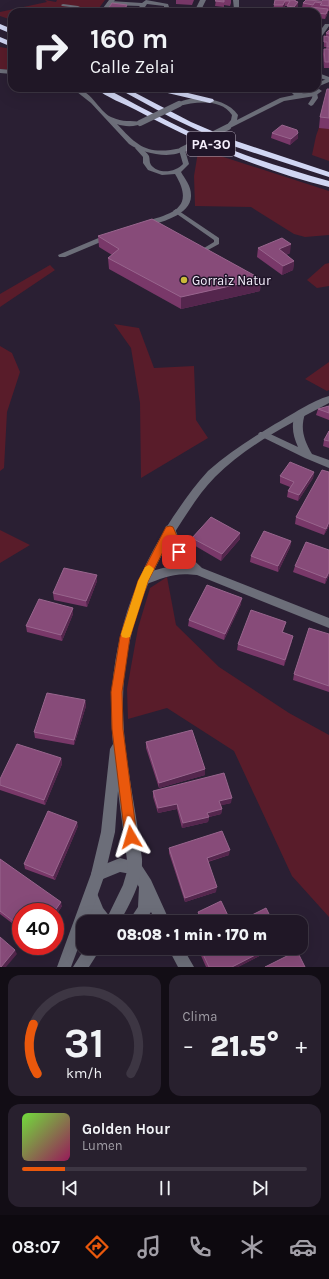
<!DOCTYPE html>
<html lang="es">
<head>
<meta charset="utf-8">
<style>
	:root { --surface:#201726; --page:#28202e; --text:#f1f3f6; --muted:#a29fa7; --line:#3d3643; --accent:#ea580c }
	body { margin:0; font-family:Karla,sans-serif; background:var(--page); color:var(--text); height:100vh; display:flex; flex-direction:column; font-size:15px; white-space:nowrap }
	* { box-sizing:border-box; margin:0 }
	p { font-size:13px; color:var(--muted) }
	.icon { flex:none; width:22px; height:22px; fill:none; stroke:currentColor; stroke-width:2; stroke-linecap:round; stroke-linejoin:round }
	.map { position:relative; height:967px; overflow:hidden }
	.drawer { display:flex; flex-direction:column; gap:8px; padding:8px; background:#120d15; flex:1 }
	.drawer>* { flex:none }
	.top-card { position:absolute; left:8px; top:8px; width:313px; height:84px; border-radius:12px; box-shadow:0 4px 16px #0002,0 0 0 1px var(--line); background:#201726; color:var(--text); overflow:hidden }
	.speed { position:absolute; left:12px; top:903px; display:flex; gap:8px; font-size:20px; font-weight:700; text-align:center }
	.speed>* { display:grid; place-content:center; width:52px; height:52px; border-radius:50%; background:var(--surface); box-shadow:0 4px 16px #0002,0 0 0 1px var(--line); line-height:1 }
	.speed .limit { border:6px solid #d22; background:#fff; color:#111 }
	.pin { position:absolute; display:grid; place-items:center; width:34px; height:34px; color:#fff; margin:-17px; border-radius:8px; box-shadow:0 2px 6px #0006 }
	.me { position:absolute; width:44px; margin:-22px; rotate:353deg; stroke-linejoin:round; filter:drop-shadow(0 0 3px #0008) }
	.turn { display:flex; align-items:center; gap:14px; height:84px; padding:0 16px; font-size:18px }
	.turn .icon { width:52px; height:52px; stroke-width:2.5 }
	.turn b { display:block; font-size:28px; line-height:34px }
	.big { font-size:30px; font-weight:800; line-height:1.1 }
	.drawer .card { flex:1; display:flex; flex-direction:column; justify-content:center; gap:6px; min-width:0; padding:0 14px; border-radius:12px; background:var(--page) }
	.drawer .dial { align-items:center; gap:0 }
	.dial svg { height:104px; overflow:visible; fill:none; stroke:var(--line); stroke-width:7; stroke-linecap:round; text-anchor:middle }
	.dial text { fill:var(--text); stroke:none }
	.song { display:flex; align-items:center; gap:12px }
	.cover { width:48px; height:48px; border-radius:6px; background:linear-gradient(135deg,hsl(100 70% 55%),hsl(330 70% 35%)) }
	.played { height:4px; border-radius:2px; background:linear-gradient(90deg,var(--accent) 15%,var(--line) 15%) }
	.keys { display:flex; justify-content:space-around; direction:ltr }
	.heat { display:flex; justify-content:space-between; align-items:center; font-size:22px; direction:ltr }
	.drawer .tiles { flex:1; display:grid; gap:8px; grid-template-columns:1fr 1fr }
	.card:last-child { grid-column:span 2 }
	.trip { position:absolute; left:76px; top:915px; width:232px; height:40px; border-radius:12px; background:var(--surface); box-shadow:0 4px 16px #0002,0 0 0 1px var(--line); font-weight:800; line-height:40px; text-align:center }
	.tab-bar { display:flex; height:64px; justify-content:space-around; align-items:center; background:#0d090f; color:var(--muted) }
	.tab-bar .icon { width:28px; height:28px }
	.tab-bar .on { color:var(--accent) }
	.tab-bar b { font-size:18px; color:var(--text) }
	.map>svg:first-child { display:block }
	.green { fill:#591c2a }
	.lines { fill:none; stroke-linecap:round; stroke-linejoin:round }
	.service { fill:#6c6e79; fill-rule:evenodd }
	.pedestrian { fill:#6c6e79; fill-rule:evenodd }
	.minor { fill:#6c6e79; fill-rule:evenodd }
	.tertiary { fill:#6c6e79; fill-rule:evenodd }
	.motorway { fill:#d1d6f3; fill-rule:evenodd }
	.tertiary-bridge { stroke:#6c6e79; stroke-width:6 }
	.wall { fill:#793869 }
	.shaded-wall { fill:#54264d }
	.building { fill:#874b79; stroke:#98658d }
	.route { fill:#ea580c; stroke:#983908 }
	.slow { fill:#f59e0b }
	.poi-dot { fill:#caba3a; stroke:#201529; stroke-width:1.5 }
	.labels { text-anchor:middle; stroke-width:3; stroke-linejoin:round; paint-order:stroke }
	.far-poi-label { font-size:13px; fill:#f5eefc; stroke:#201529; text-anchor:start }
	.shield { fill:#201529; stroke:#b5adbd; stroke-width:1 }
	.shield-label { font-size:14px; font-weight:bold; fill:#f5eefc }
</style>
</head>
<body>
<div class="map">
<svg width="329" height="967" viewBox="0 0 329 967">
	<rect width="100%" height="100%" fill="#2a1f33"/>
	<path class="green" d="M45,0l11,2 1,-2h48l-9,12h-84v8l-12,-4v-4l47,-10z
		M0,47l12,2v21l-12,-1z
		M329,99v62l-17,-6 4,-19z
		M198,152h10l121,39v44l-24,2 -11,-3 -43,-27 -56,-1 -1,-30z
		M329,263v23l-12,2 -10,-8 18,-16z
		M50,265l5,5 -55,37v-13z
		M114,324l25,4 15,40 40,-2 2,54 12,18 -67,40 -1,-75 -9,-55z
		M0,346l12,7 8,19 -13,40 -3,56 -4,3z
		M329,362v28l-2,1 -22,-12z
		M0,530l30,15 -30,18z
		M167,577l9,48 43,42 70,46 40,22v182l-37,-41 -58,-125 -67,-43 -39,11 -1,-30 11,-61 12,-40z"/>
	<g class="lines">
		<path class="service" d="M63,4l15,2 2,1 -2,1 -16,-2 -1,-1z
			M176,209l43,29v6l-11,6h-4v-2l10,-6v-2l-40,-28 -1,-1z"/>
		<path class="pedestrian" d="M146,0l22,4 1,3 28,1 3,2 -3,2c-19,-2 -37,-1 -56,-2l-3,-2 2,-2 -30,-1 -3,-2 3,-2 32,2zM147,4l17,2v1h-19z"/>
		<path class="minor" d="M109,0h6l-9,12h-6z
			M200,0h6l-6,12h-6z
			M233,0h6v10l-5,-1z
			M325,24h4v2l-10,14 -2,1v-6z
			M317,64l3,2 1,8 8,3v4l-12,-4z
			M313,93h4l1,5 -5,7 -2,1 -3,-2 4,-6z
			M136,147h4c3,2 7,6 9,9 1,3 0,6 2,9 8,10 25,7 32,-1l-4,-14 3,-2 3,2 4,14 -8,8c4,7 10,14 10,23 1,20 -32,28 -48,32l-4,-2 1,-2c29,-9 57,-13 35,-49l-13,1 -14,-5 -5,-7v-6l-8,-9z
			M108,234h6l1,2 -50,21h-6l-1,-2z
			M300,411l5,3c-5,15 -1,26 7,40l17,6v8l-24,-10 -45,-22 -2,-2 2,-2h6l32,15c-5,-11 -7,-21 -3,-33z
			M170,525l4,1 9,24 19,18 127,50v10l-132,-53c-25,-3 -32,3 -54,10l-4,-1 -1,-3c5,-11 36,-16 47,-16l-10,-10 -10,-26 1,-3z
			M120,858l20,5 11,17 19,42h-14l-5,-10 -7,10h-16l10,-15 1,-20 -8,-13 -11,-2 -22,9 -5,-2 -2,-5 2,-5z
			M91,889l5,2 7,17 7,9 2,5h-17l-3,-4 -8,-22 2,-5z
			M168,948h15l11,19h-16z"/>
		<path class="tertiary" d="M0,69l12,1v4l-12,-1z
			M329,78v4l-12,5v-4z
			M72,88c19,0 26,23 39,29 13,6 19,3 31,5l1,1c-6,4 -19,4 -26,1 22,24 31,31 65,24l3,2c-14,10 -43,3 -56,-6l-38,-41z
			M289,88c4,0 5,1 8,3 8,5 15,1 22,-2l3,2 -7,5 -31,5 -56,28 -3,-2 6,-7 1,-5c-11,-17 -37,-13 -53,-9l-3,-2c16,-11 51,-6 62,11l-1,5 43,-22 14,-3 -5,-5z
			M329,396v7c-40,21 -82,42 -114,74 -13,13 -23,29 -33,44 -35,53 -58,114 -59,179 -1,53 13,106 19,159 1,22 -12,44 -22,63h-15l18,-37 5,-17 -10,-77 -3,41 -10,42 -17,48h-5v13l-12,32h-14l34,-93 10,-42 9,-83 3,-5c-8,-82 15,-159 60,-227 11,-16 22,-32 35,-46 20,-18 44,-33 67,-47 15,-8 38,-24 54,-28z
			M85,948h16l-12,19h-16z"/>
		<path class="motorway" d="M0,24l12,5v5l-12,-5z
			M0,37l12,5v5l-12,-5z
			M96,88h9c43,23 85,46 130,63 31,12 63,21 94,30v6c-68,-17 -131,-44 -193,-77 -11,-6 -31,-13 -40,-22z
			M117,88h9l65,34 42,18 96,32v5l-102,-33 -55,-26z
			M154,88h13l46,11 1,2 -4,2 -55,-13z"/>
		<path class="tertiary-bridge" d="M140,123l39,-19
			M182,150l46,-23"/>
	</g>
	<path class="wall" d="M176,0h18l-2,5 -16,-1z
		M216,0h15v3l-1,3 -6,-1v2l-9,-1z
		M275,0h21l2,7 -4,5h-8l1,-6h-2l-3,5 -9,-1z
		M329,0v11h-1l-1,4 -2,4 -8,-1v-6h-9l1,-3 -7,-1 1,-5z
		M127,5v5l-1,2h-21l3,-1v-2z
		M329,30v38h-5l-1,-14 1,-5h2v-2h-2v-11h2v-3z
		M329,89v40l-10,-1 1,-11z
		M272,133l26,5 -8,7 -19,-7z
		M98,236l163,43 -1,12 -79,18 -72,-40 -1,-11 4,-3 -13,-8z
		M258,248l32,5 -4,2 8,6 -1,9 -11,5 -25,-18z
		M329,406v14l-13,-5 2,-6z
		M329,431v17l-6,-2 1,-6z
		M314,472l-1,6 -15,23 -11,-4 1,-6 2,-4 -10,-4v-7z
		M329,472v54l-5,9 -29,-11 1,-7z
		M240,533v6l-19,22 -29,-17v-6z
		M291,541l-1,6 -12,25 -28,-10 1,-6z
		M295,566l34,9 -4,9 -32,-12z
		M97,581l-10,26 -33,-7 -1,-7z
		M241,604l-17,36 -36,-14 1,-6z
		M73,608v6l-11,27 -35,-9 -1,-6z
		M286,622l-3,10 9,9 -8,25 -47,-16 1,-6z
		M329,634v58l-36,-12 1,-6z
		M85,700l1,6 -12,39 -39,-7 -1,-6z
		M146,742l59,27v6l-46,13 -13,-40z
		M61,758l1,6 -17,41 -45,-15v-11z
		M153,791l78,12 -10,2 1,4 -1,5 -12,3 -1,5 -26,6 -5,-19 -19,4 -5,-16z
		M78,826l-23,54 -30,-11 -1,-5z
		M169,848l60,7 -21,7 8,30 -31,10 -16,-49z
		M0,859l62,47 -7,11v-5h-34v18l-21,-16z
		M198,912l33,10h-31l-2,-5z
		M199,948h76l-37,19h-32l-7,-16z"/>
	<path class="shaded-wall" d="M285,1v5l-3,5 1,-6z
		M298,2v5l-4,5v-5z
		M127,5v5l-1,2h-2v-2z
		M328,9l-1,6 -2,4 1,-5z
		M298,133v5l-8,7 1,-6z
		M291,244l-1,9 -12,5 1,-9z
		M294,261l-1,9 -11,5 1,-9z
		M261,279l-1,12 -79,18v-12z
		M314,472l-1,6 -15,23 1,-6z
		M329,522v4l-5,9 2,-6z
		M240,533v6l-19,22 1,-7z
		M291,541l-1,6 -12,25v-6z
		M329,572v3l-4,9 1,-6z
		M97,575v6l-10,26 -1,-6z
		M242,598l-1,6 -17,36 1,-6z
		M73,608v6l-11,27 -1,-6z
		M293,636l-1,5 -8,25 1,-6z
		M85,700l1,6 -12,39v-5z
		M61,758l1,6 -17,41 -1,-5z
		M205,769v6l-46,13v-5z
		M232,798l-1,5 -12,3v-5z
		M177,804v5l-19,4v-5z
		M222,809l-1,5 -12,3 -1,5 -26,6 1,-5 24,-10z
		M77,822l1,4 -23,54 -2,-4z
		M230,850l-1,5 -23,7 1,-4z
		M217,887l-1,5 -31,10v-4z
		M61,902l1,4 -7,11v-5h-1z
		M269,948h6l-37,19h-6z
		M15,950l2,4 -11,13h-5z"/>
	<path class="building" d="M216,0h8v2l-9,-1z
		M275,0h20v1l3,1 -4,5 -7,-1 3,-5h-5l-2,4h-9z
		M306,0l16,1 1,-1h6v6l-9,-1 2,-2 -7,-1 -2,3 -10,-2z
		M112,3l15,2 -3,5 -16,-1z
		M311,7l17,2 -2,5 -9,-1v-1h-9z
		M170,8l16,2 -1,2h-17z
		M106,10l14,2h-15z
		M329,30v4l-3,-1z
		M324,36l5,1v10h-2v-5h-3z
		M324,49h5v13h-4z
		M327,89h2v29l-9,-1z
		M282,125l15,5 1,3 -7,6 -19,-6z
		M152,219l109,60 -80,18 -73,-39 11,-9 -21,-13z
		M282,238l9,6 -12,5 15,12 -11,5 -25,-18z
		M329,406v7l-11,-4z
		M329,431v10l-5,-1z
		M290,462l24,10 -15,23 -11,-4 6,-9 -14,-6z
		M322,470l7,2v50l-3,7 -30,-12z
		M211,517l29,16 -18,21 -30,-16z
		M264,531l27,10 -13,25 -27,-10z
		M306,542l23,8v22l-3,6 -31,-12z
		M64,568l33,7 -11,26 -33,-8z
		M207,585l35,13 -17,36 -36,-14z
		M39,599l34,9 -12,27 -35,-9z
		M251,610l35,12 -4,10 11,4 -8,24 -47,-16z
		M309,628l20,6v52l-35,-12z
		M47,693l38,7 -11,40 -40,-8z
		M192,730l13,39 -46,14 -13,-41z
		M17,744l44,14 -17,42 -44,-15v-6z
		M224,773l8,25 -13,3 3,8 -15,4 2,4 -26,6 -6,-19 -19,4 -5,-17z
		M48,811l29,11 -24,54 -29,-12z
		M222,831l8,19 -23,8 10,29 -32,11 -16,-50z
		M0,859l61,43 -7,10h-33v15l-21,-16z
		M221,901l10,21h-28l-5,-10z
		M266,908l7,14h-35z
		M0,937l15,13 -14,17h-1z
		M200,948h69l-37,19h-23z
		M297,951l8,16h-40z"/>
	<path class="route" d="M170,526l3,1 11,25 -1,3h-7l-7,-15 -21,41 -18,56 -8,55 1,37 14,108 -1,4 -5,2 -4,-2 -2,-4 -13,-108 -1,-37 9,-55 18,-56 28,-54z"/>
	<path class="slow" d="M149,565l3,2 2,2 -6,12 -17,53 -1,3 -4,1 -4,-1 -1,-3 17,-53 7,-14z"/>
	<circle class="poi-dot" cx="184" cy="280" r="4"/>
	<g class="labels">
		<g class="far-poi-label">
			<text x="192" y="285">Gorraiz Natur</text>
		</g>
		<rect class="shield" x="187" y="132" width="48" height="24" rx="3"/>
		<g class="shield-label">
			<text x="211" y="149">PA-30</text>
		</g>
	</g>
</svg>
<div class="speed"><div class="limit">40</div></div>
<div class="pin" style="left:179px;top:552px;background:#d93025"><svg class="icon" aria-label="arrive" viewBox="0 0 24 24"><path d="M6 21V4h12l-3 4 3 4H6"/></svg></div>
<svg class="me" style="left:131px;top:837px" viewBox="-20 -20 40 40"><path d="M0-17L14 15 0 8-14 15z" fill="#ea580c" stroke="#fff" stroke-width="4"/></svg>
<div class="trip">08:08 · 1 min · 170 m</div>
<div class="top-card">
<div class="turn"><svg class="icon" aria-label="right" viewBox="0 0 24 24"><path d="M7 20v-9h11M14 6l5 5-5 5"/></svg><div><b>160 m</b>Calle Zelai</div></div>
</div>
</div>
<section class="drawer">
<div class="tiles">
<div class="card dial"><svg viewBox="0 0 100 80">
<path d="M14 69A42 42 0 1 1 86 69"/>
<path d="M14 69A42 42 0 0 1 11 31" stroke="#ea580c"/>
<text x="50" y="56" font-size="32" font-weight="700">31</text>
<text x="50" y="72" font-size="11">km/h</text>
</svg></div>
<div class="card"><p>Clima</p>
<div class="heat"><a>−</a><b class="big">21.5°</b><a>+</a></div>
</div>
<div class="card">
<div class="song"><i class="cover"></i><div><b>Golden Hour</b><p>Lumen</p></div></div>
<div class="played"></div>
<div class="keys"><svg class="icon" aria-label="previous" viewBox="0 0 24 24"><path d="M18 5L8 12l10 7zM5 5v14"/></svg><svg class="icon" aria-label="pause" viewBox="0 0 24 24"><path d="M8 5v14M16 5v14"/></svg><svg class="icon" aria-label="next" viewBox="0 0 24 24"><path d="M6 5l10 7-10 7zM19 5v14"/></svg></div>
</div>
</div>
</section>
<nav class="tab-bar">
<b>08:07</b>
<svg class="icon on" aria-label="directions" viewBox="0 0 24 24"><path d="M12 3l9 9-9 9-9-9zM9 14v-3h6M13 9l2 2-2 2"/></svg>
<svg class="icon" aria-label="music" viewBox="0 0 24 24"><path d="M9 18V5l10-2v13"/><circle cx="6" cy="18" r="3"/><circle cx="16" cy="16" r="3"/></svg>
<svg class="icon" aria-label="phone" viewBox="0 0 24 24"><path d="M5 4h4l2 5-3 2q2 4 5 5l2-3 5 2v4C11 20 4 13 5 4z"/></svg>
<svg class="icon" aria-label="climate" viewBox="0 0 24 24"><path d="M12 3v18M4 7l16 10M4 17L20 7"/></svg>
<svg class="icon" aria-label="car" viewBox="0 0 24 24"><path d="M5 17H2v-5l4-1 3-4h7l3 4 3 1v5h-3M9 17h6M6 11h13"/><circle cx="7" cy="17" r="2"/><circle cx="17" cy="17" r="2"/></svg>
</nav>
</body>
</html>
